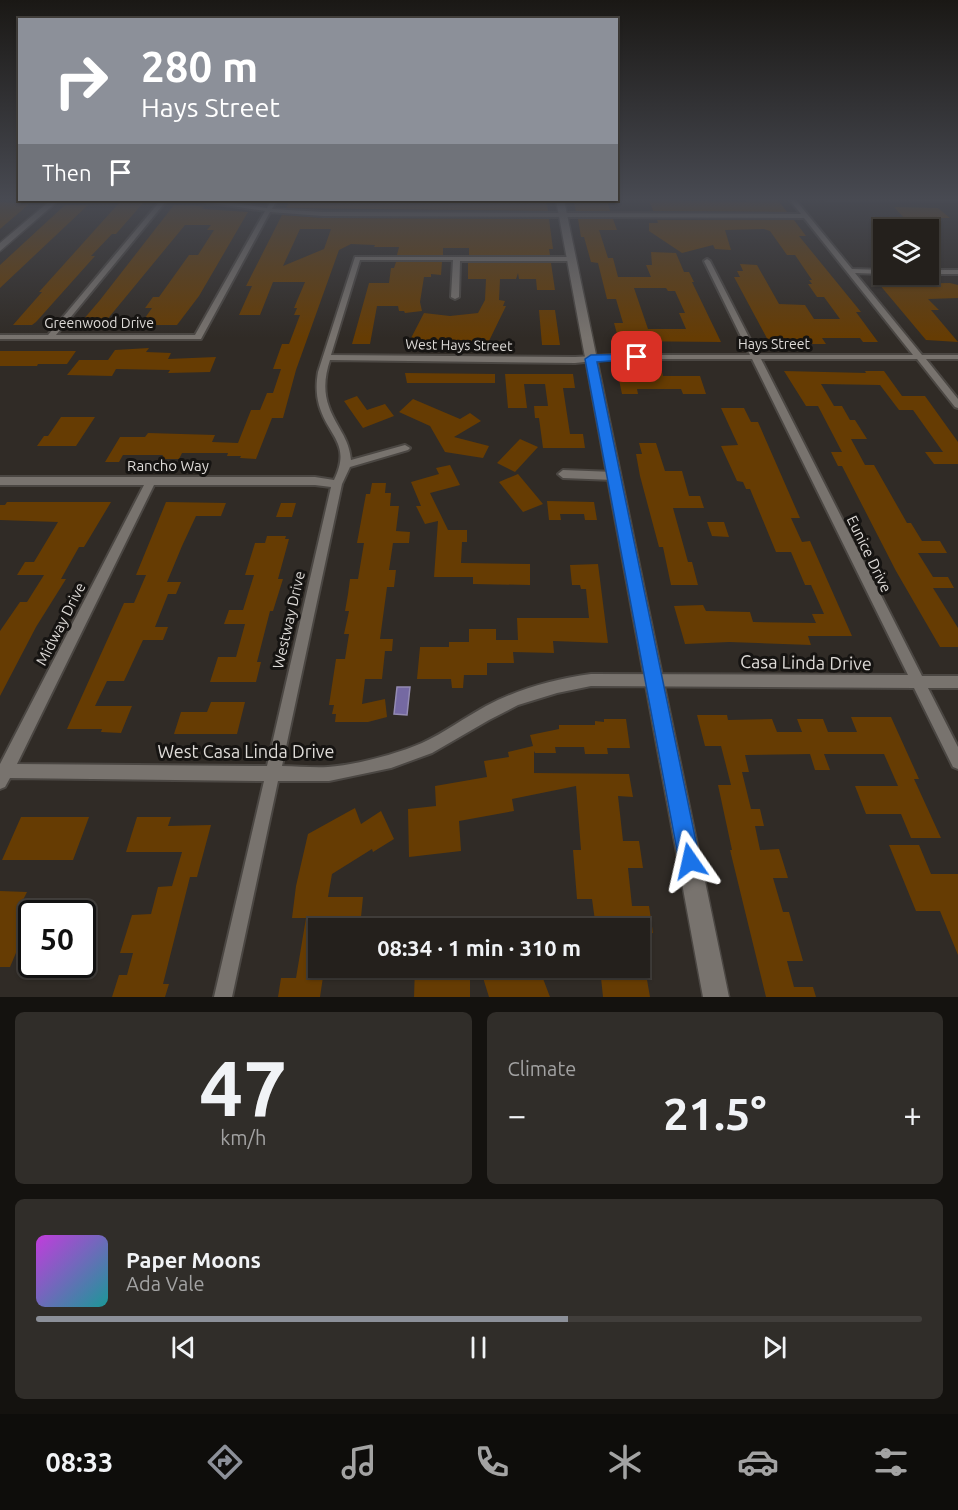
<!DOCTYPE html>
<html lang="en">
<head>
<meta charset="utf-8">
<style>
	:root { --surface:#24201c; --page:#302d29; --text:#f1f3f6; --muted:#a3a3a3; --line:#413e3b; --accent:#8c9099 }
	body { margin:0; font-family:Ubuntu,sans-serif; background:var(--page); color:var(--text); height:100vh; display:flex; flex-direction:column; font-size:22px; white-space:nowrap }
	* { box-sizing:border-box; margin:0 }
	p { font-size:20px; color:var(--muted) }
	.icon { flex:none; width:33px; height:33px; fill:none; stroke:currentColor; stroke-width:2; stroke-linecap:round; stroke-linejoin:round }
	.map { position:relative; height:997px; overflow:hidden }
	.sheet { display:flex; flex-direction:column; gap:15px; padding:15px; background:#14120f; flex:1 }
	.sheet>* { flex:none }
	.guide { position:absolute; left:18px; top:18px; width:600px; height:183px; border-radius:0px; box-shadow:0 2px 4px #0004,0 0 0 2px var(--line); background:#8c9099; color:#fff; overflow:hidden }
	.tools { position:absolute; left:873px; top:219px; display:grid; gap:12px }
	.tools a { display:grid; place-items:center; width:66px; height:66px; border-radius:0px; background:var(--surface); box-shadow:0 2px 4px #0004,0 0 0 2px var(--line); font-size:30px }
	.speed { position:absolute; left:18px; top:900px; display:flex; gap:12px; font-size:30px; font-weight:700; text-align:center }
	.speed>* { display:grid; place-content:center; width:78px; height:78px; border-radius:50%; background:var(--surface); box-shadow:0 2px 4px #0004,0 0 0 2px var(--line); line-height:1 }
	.speed .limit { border:3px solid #111; border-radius:9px; background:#fff; color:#111 }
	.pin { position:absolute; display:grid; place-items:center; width:51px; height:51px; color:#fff; margin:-26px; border-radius:12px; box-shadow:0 3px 9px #0006 }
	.me { position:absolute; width:66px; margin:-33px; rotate:349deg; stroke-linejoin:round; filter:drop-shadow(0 0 4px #0008) }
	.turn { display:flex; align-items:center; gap:21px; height:126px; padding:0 24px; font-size:27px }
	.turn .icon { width:78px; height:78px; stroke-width:2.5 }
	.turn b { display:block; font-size:42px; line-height:51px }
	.then { display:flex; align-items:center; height:57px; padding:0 24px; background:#0003; gap:12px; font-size:22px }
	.big { font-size:45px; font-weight:700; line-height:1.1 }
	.sheet .card { flex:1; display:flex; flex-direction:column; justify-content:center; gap:9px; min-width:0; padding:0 21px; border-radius:9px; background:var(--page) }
	.sheet .dial { align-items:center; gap:0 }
	.dial b { font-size:78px; line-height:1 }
	.song { display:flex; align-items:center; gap:18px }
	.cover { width:72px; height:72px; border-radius:9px; background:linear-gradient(135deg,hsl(290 70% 55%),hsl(180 70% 35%)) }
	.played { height:6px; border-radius:3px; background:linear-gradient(90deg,var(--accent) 60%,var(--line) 60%) }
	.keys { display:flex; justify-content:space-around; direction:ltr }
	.heat { display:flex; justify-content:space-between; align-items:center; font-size:33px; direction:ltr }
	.sheet .tiles { flex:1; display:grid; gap:15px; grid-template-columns:1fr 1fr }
	.card:last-child { grid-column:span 2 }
	.trip { position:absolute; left:308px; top:918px; width:342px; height:60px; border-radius:0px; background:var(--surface); box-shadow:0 2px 4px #0004,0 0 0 2px var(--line); font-weight:700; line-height:60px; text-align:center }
	.dock { display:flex; height:96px; justify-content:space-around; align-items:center; background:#0e0d0b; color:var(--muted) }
	.dock .icon { width:42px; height:42px }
	.dock .active { color:var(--accent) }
	.dock b { font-size:27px; color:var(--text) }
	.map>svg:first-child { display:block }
	.water { fill:#7569a2; stroke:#948bb2; stroke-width:1.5 }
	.building { fill:#663c03; fill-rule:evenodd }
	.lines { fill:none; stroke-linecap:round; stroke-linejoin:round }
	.street-casing { stroke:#4b4743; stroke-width:4 }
	.secondary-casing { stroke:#4b4743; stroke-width:3 }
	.street { fill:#78736e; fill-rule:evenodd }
	.secondary { fill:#78736e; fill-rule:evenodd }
	.route { fill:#1a73e8; stroke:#114b97; stroke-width:1.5 }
	.labels { text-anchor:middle; stroke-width:6; stroke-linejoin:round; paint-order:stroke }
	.far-street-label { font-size:14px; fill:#dedbd8; stroke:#161412 }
	.street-label { font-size:15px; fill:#dedbd8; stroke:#161412 }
	.near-street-label { font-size:18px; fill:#dedbd8; stroke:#161412 }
</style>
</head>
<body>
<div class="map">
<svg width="958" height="997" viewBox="0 0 958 997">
	<rect width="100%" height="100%" fill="#302b26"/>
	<path class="water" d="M397,687h13l-3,28 -13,-1z"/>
	<path class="building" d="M290,200h256l2,11 -262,-3z
		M573,200h28v3h7l2,8h-34z
		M649,200l99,2 -2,-2h32l9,12 -134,-1z
		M0,202l29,2 -29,25z
		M119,203h24l-27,31h-4l-21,22h4l-59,66 -4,3h-19l29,-33h-3z
		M65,205h23l-88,83v-23z
		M174,205l24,1 6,1 -2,2 46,3 -49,84 -22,29h-37l12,-17h-7l8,-11h6l30,-42h9l16,-25h-7l4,-5h-26l-84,102h-24l23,-27z
		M894,207l44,1 12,10h-18l3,2 -30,-1z
		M282,215l41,3 226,1 4,30h-4l1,6h-81v-7h-26v7h-46l2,-8h-25l1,-2 -24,-1 -12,6 -43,120 -13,48h-11l-16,41 -16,-1 1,-2h-14l1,-3h-46l-3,6h-18l2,-4h-40l-4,7h-14l15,-25h25l3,-4 67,2 -3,7 26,1 13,-33h9l7,-17h6l8,-24h-8l9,-25h7l11,-29h-6l3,-7h-3l11,-26h-32l-13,33h-21l13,-29h-6zM300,229h31l-7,20 -41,17z
		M578,219h35l4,11h-18l9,28h5l5,19h33l-5,-12h6l-1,-13 25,1 8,19h5l5,10h-2l29,60 -102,-1 -5,-18h9l-7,-24h-9l-9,-36 -7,-1 -7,-25h-3zM634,288h32l2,3h7l10,22h-6l7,16h-38z
		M657,220h137l12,16h-7l62,76h-5l22,30h-15l-3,-4h-38l4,6h-56l-36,-67h6l-3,-6h6l-3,-7 17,1 22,39 26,1 9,14h26l-16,-22h-7l-9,-13h4l-3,-4h3l-17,-25h-8l-17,-24 -6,-2 -39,1 6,20 -16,-1 -2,-4 -31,8 -33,-22v-8h9z
		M396,262h46l-1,13 -10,-1v3h-7l-4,25 2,9 -17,2 -1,-2h-5l-1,-5h-21l-7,38h-18l17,-61h20l2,-15h3z
		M468,263h83l4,27h-18l-1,-11h-17l-1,-6 -2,6h-16l-1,21 6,1 -2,5h3l-19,39 -79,-1 16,-31 26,3 28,-3 7,-13 1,-21h-18z
		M950,283l8,2v13l-30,1 11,11h-8l27,32 -32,-2 -47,-56z
		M539,310h16l5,35h-18z
		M149,348l-3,4 25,1 -3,6 48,-2 -6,15 -42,1 2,-3 -54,-1 -4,7 -45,-1 12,-15h29l7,-10z
		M0,351h76l-9,13h-29l-1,2h-37z
		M784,371l82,2 -1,-2h19l18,25h23l33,46v22h-24l-9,-12h18l-30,-42h-14l-19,-25 -59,-1 13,22h8l8,14h5l12,19h-16l14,26h9l33,58h4l11,18h18l7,12h-29l15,24h15l6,11h-21l25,40v19h-18l-44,-76 -54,-105h-4l-7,-14h11l-24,-46h-12z
		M621,372h41l1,4h37l6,18h-23l-2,-5h-44l1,5h-16l-3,-14h4z
		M405,373l90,1v9h-88z
		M505,374h68l2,14h-12l7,46h13l2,14h-42l-4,-30h-4l-1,-12h14l-3,-22h-21l3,24h-19z
		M357,396l10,14 18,-6 9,12 -31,12 -19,-27z
		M413,399l47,20 10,-6 11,8 -27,16 35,9 -6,12 -38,-6 -15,-26 -31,-14z
		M721,408h23l7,14h7l42,96h-9l11,24 8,-1 42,95h-44l3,9 -82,-3 -44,2 -11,-38 29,-1 3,6 44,1 3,10 63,1 -4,-9h12l-13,-29h-6l-14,-33h-15l-26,-63h-4l-3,-7 -6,-1 -16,-35 17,-1z
		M61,417h34l-19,29h-39l7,-10h4z
		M520,439l18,8 -23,25 -18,-9z
		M639,443h17l9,28h17l7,25h11l4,12h-31l15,54h4l6,23h-27l-8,-38h-4l-19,-71 -4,-22h6z
		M450,465l10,20 -30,8 18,37h19v12h-5l-1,21 69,1v21l-57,-1v-7h-39l4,-56 -13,3 -9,-18h5l-10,-24 28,-8 -3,-6z
		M518,474l25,30 -20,8 -24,-30z
		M372,483h14l-1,10h6l-1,13h9l-3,25 14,1 -1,11h-16l-4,27h7l-2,17h-7l-7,52h13l-1,12h-7l-3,28h-17l-3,25 23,-5 2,18 -19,5h-33l1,-8h-4l2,-9h-5l7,-46h9l4,-25h-5l5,-23h-4l3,-17 2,-15h8l6,-36h-7l9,-49h4z
		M547,501l47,1 3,18h-12l-1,-6h-24l1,6h-12z
		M7,502h104l-27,45h-5l-18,32h5l-30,48 -36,69v-65l20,-29h7l17,-27h-27l8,-13h9l24,-40 -58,-2v-15h5z
		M166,502l60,1 -5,13h-25l-14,30 -15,36h14l-5,12h-8l-13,33h13l-5,13h-20l-19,41h-17l-12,25h37l-11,27 -20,-1 1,-3h-35l57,-126h10l12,-28h-10z
		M281,503h15l-4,14h-16z
		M707,522h17l5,15 -17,-1z
		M267,536h19l-1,3h4l-11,40h5l-10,32h-3l-13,51h4l-5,20h-46l8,-25h18l9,-33h-21l5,-14h14l11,-35h-9l10,-32h10z
		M598,564l10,79 -55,-2 1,12 -41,-1 1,11h-27v12h-23l-1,13h-11l-1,-9h-34l3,-32h29v-5h20v-13h27v11h22l-1,-22h72l-3,-29h-5l-1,-4h-8l-2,-20z
		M211,702h34l-8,32h-63l7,-22h26z
		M697,715h30l1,5 44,-1 5,13h25l-5,-13h26l5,13h29l-6,-15h40l28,62h-5l27,59h-30l-10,-24h-35l-11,-28h43l-14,-32h-60l6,16h-15l-5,-16 -65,1 4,17h-7l9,37h9l4,17h-9l5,24 19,-1 9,29h-15l10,34h6l14,49h-16l7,26h19l3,10h-50l-36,-147h2l-14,-65h13l-10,-39h-16z
		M604,719h22l4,29h-23l1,6h-23l-1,-7h-29l1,6h-21l-1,-2v22l95,1 4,23 -15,-1 5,45h16l4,27h-15l4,38h17l4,27 -14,1v-6h-43l-4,-29h-15l-4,-49h8l-5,-64 -64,13 2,12 -55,10 2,30 -52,6 -1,-48 28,-3 -1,-20 52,-9 -3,-16 25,-4 -1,-5 25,-6 -3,-11 29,-6v-4h36v-4l9,1z
		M355,808l6,16 20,-13 13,28 -21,13 -1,-3 -40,25 -4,23h35l-2,20h-22l-2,11h-19v49h5l-3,20h-42l3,-19h15l10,-60h-14l4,-32 12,-52z
		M21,817h68l-16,43h-71z
		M137,817h34l-3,9 43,-1 -14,52h-7l-27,107h6l-4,13h-53l7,-22h8l6,-22h-13l12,-38 19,-1 7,-27 14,-1 10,-34h-56z
		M889,845h30l12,29h27v81l-18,-44h-24z
		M0,891l27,1 -9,18h16l-24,57h-10z
		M415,968h55v29h-56z
		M480,968h59l11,29h-61z
		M600,968h45l5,29h-47z"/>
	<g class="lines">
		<g class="street-casing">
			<path id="street" d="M788,198h6l58,71 32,1v4l-29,-1 67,82h36v4h-32l32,40v9l-3,-1 -38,-48h-156l161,317h36v12h-30l30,59v22l-5,-2 -39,-79 -323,-2 -34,7 -39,12 -29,15 -57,33 -41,15 -62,13h-51l-46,216h-18l50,-216 -254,-3 -5,9 -5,2v-25l144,-279h-144v-8h315l19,3c18,-37 -6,-43 -15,-75 -3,-11 -3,-21 -1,-33l37,-115h216l3,2 -3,2h-111l-1,36 -4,2 -4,-2 2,-37h-93l-29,95 244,2 38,-2h137l-46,-94 3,-2 3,2 48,94h155l-109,-137 -481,-2 -53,-4 -69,127h-201v-4h48l113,-135h6l-111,135h139l70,-124 -59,-9 -3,-2h11l53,8 4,-8h6l-5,9 51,3 478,2zM613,359h139l156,316 -317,-1c-37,5 -73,15 -105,32 -22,12 -42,27 -64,37 -25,11 -67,22 -94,24 -15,1 -31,-1 -46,-1l60,-282 8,-17 58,-17 2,-2 -5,-3 -54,15c-2,-23 -15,-33 -22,-53 -6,-16 -4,-32 1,-47l245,3zM154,485h161l16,2 -64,279 -250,-2z
				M825,198h133v3l-130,-1z
				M928,270h30v4h-30z
				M563,470l51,2 5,4 -5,4 -51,-2 -5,-4z"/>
		</g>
		<g class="secondary-casing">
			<path id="secondary" d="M51,200h8l-59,51v-8z
				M556,200h8l165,797h-26z"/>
		</g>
		<use href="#street" class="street"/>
		<use href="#secondary" class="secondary"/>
	</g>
	<linearGradient id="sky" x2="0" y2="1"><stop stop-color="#1a1815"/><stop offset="0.59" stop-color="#484a52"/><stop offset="1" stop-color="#484a52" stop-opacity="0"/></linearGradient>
	<rect width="958" height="338" fill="url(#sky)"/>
	<path class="route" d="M637,354l5,3 -1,2 -44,3 103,499 -3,7 -7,3 -8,-3 -3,-7 -94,-502 6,-4z"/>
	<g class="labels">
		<g class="far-street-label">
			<text x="99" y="328">Greenwood Drive</text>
			<text x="774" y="349">Hays Street</text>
			<text transform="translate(459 345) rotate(1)" y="5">West Hays Street</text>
		</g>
		<g class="street-label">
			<text x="168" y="471">Rancho Way</text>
			<text transform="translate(869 554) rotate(64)" y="5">Eunice Drive</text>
			<text transform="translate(289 620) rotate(-77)" y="5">Westway Drive</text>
			<text transform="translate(61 624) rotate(-63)" y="5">Midway Drive</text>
		</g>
		<g class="near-street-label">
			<text transform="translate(806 663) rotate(1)" y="6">Casa Linda Drive</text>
			<text x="246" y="758">West Casa Linda Drive</text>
		</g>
	</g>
</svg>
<div class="tools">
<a><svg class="icon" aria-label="layers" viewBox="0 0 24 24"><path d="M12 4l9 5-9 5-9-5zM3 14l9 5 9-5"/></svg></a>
</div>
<div class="speed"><div class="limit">50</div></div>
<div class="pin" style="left:637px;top:357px;background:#d93025"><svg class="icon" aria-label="arrive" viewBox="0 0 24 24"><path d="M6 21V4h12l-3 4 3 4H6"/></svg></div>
<svg class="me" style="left:690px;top:861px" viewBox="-20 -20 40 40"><path d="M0-17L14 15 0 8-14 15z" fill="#1a73e8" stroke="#fff" stroke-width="4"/></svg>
<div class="trip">08:34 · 1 min · 310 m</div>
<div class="guide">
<div class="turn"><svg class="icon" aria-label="right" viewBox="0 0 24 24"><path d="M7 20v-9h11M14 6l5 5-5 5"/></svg><div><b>280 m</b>Hays Street</div></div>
<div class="then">Then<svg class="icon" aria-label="arrive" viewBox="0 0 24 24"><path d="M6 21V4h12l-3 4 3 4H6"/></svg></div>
</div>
</div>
<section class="sheet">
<div class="tiles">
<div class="card dial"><b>47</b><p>km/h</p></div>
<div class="card"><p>Climate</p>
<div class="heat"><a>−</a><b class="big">21.5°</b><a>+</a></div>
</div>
<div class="card">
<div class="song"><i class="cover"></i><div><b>Paper Moons</b><p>Ada Vale</p></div></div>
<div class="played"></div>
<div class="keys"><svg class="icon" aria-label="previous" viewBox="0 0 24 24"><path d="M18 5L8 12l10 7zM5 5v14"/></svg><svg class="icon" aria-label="pause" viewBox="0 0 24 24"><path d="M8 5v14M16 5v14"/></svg><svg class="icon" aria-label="next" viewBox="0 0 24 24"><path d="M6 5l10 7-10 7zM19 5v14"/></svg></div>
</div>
</div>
</section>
<nav class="dock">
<b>08:33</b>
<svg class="icon active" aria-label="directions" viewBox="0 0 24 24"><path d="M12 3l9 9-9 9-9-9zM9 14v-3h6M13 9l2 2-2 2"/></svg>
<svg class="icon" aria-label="music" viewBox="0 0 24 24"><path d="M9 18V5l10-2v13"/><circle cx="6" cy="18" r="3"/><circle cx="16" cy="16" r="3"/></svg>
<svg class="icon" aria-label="phone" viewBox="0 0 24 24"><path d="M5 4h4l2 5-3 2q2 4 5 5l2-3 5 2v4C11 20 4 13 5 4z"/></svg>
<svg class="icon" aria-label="climate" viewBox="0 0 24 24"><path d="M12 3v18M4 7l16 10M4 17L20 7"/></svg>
<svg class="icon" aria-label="car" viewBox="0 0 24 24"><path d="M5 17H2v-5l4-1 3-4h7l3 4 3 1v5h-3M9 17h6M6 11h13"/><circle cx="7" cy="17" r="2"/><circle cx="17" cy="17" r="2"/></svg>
<svg class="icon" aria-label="filters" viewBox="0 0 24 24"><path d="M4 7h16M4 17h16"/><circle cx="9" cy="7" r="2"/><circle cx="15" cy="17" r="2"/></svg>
</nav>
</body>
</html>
